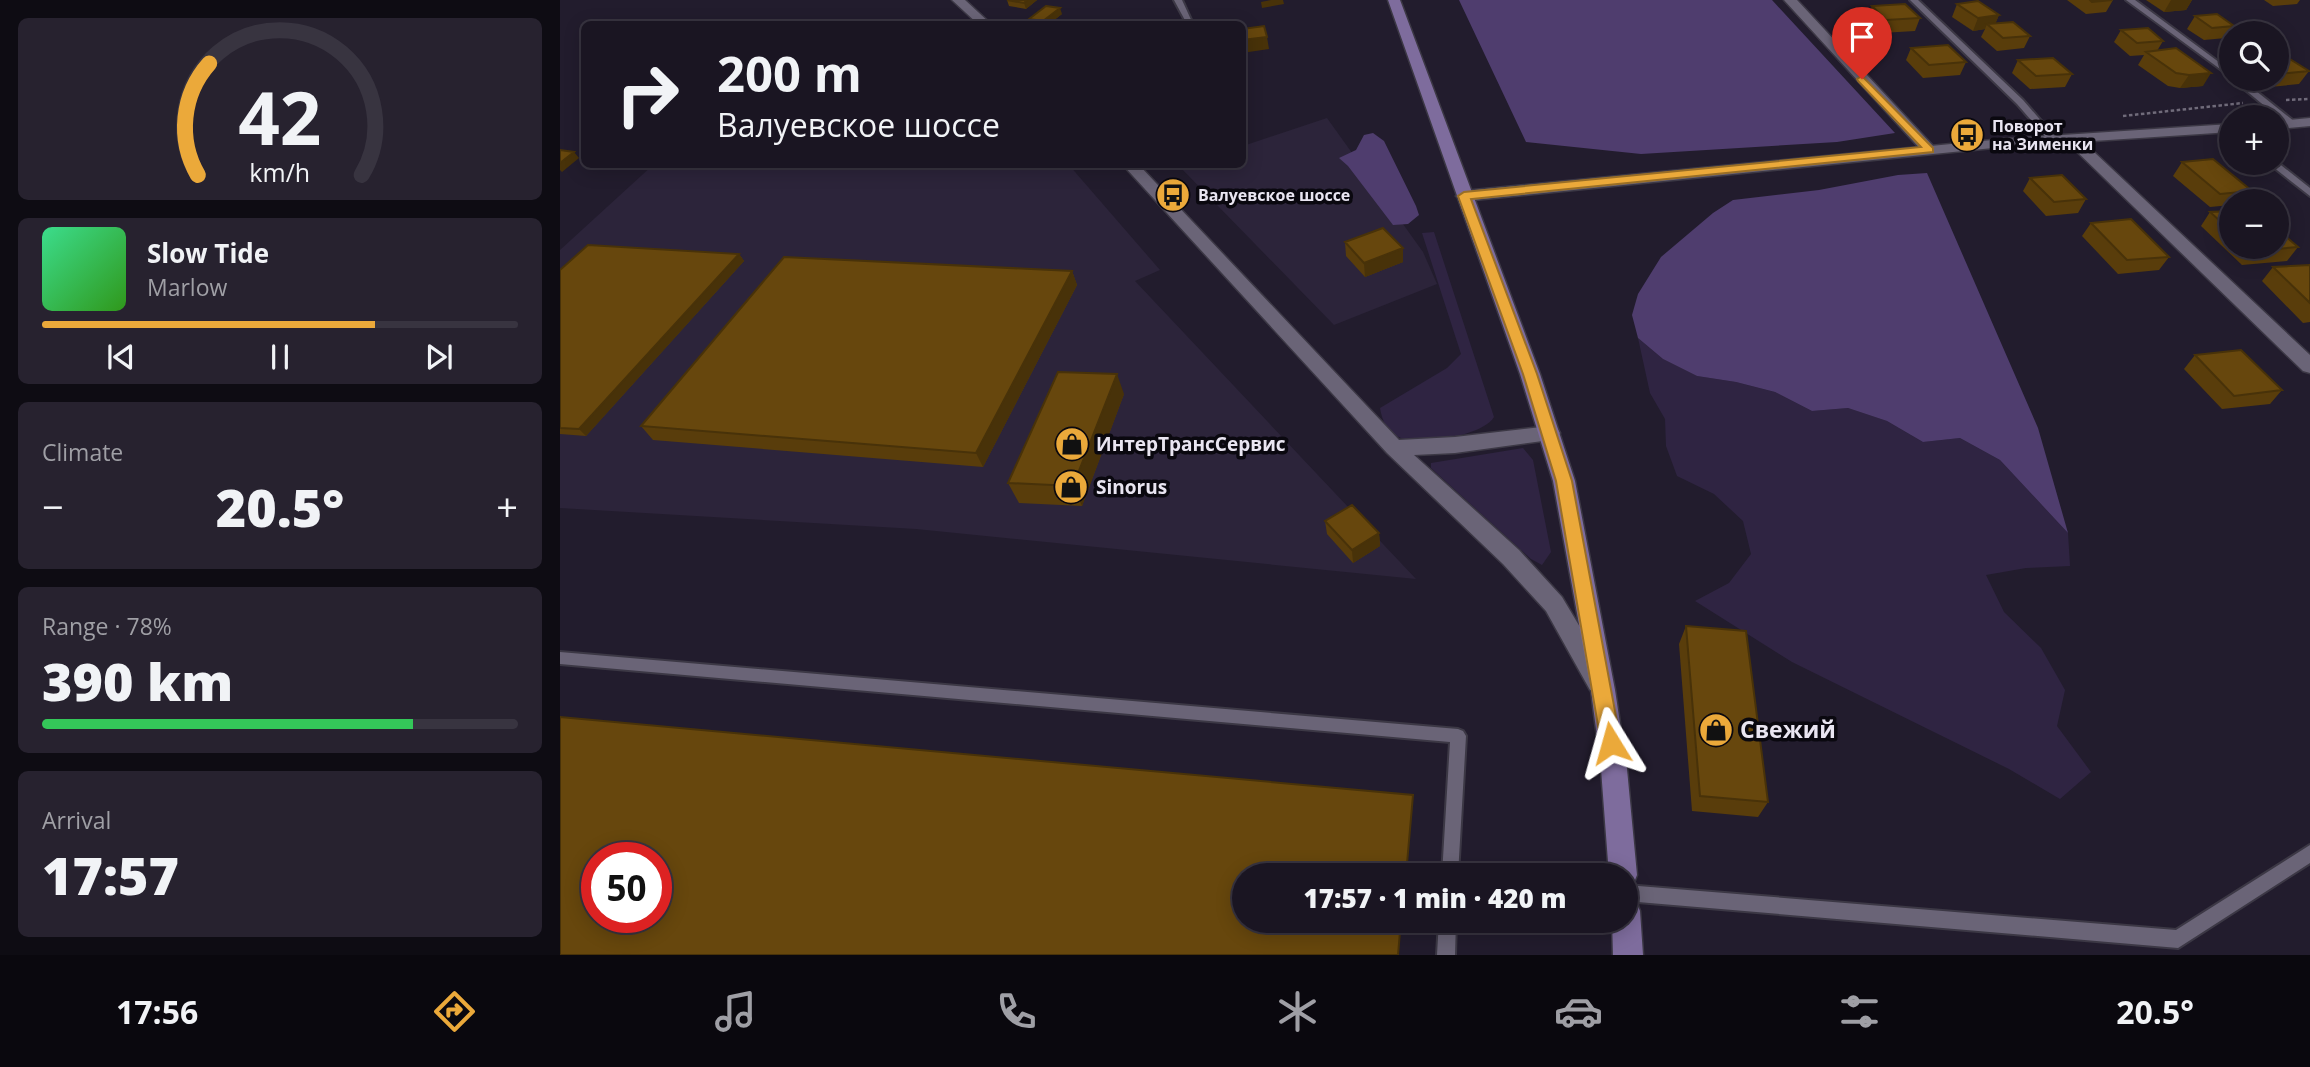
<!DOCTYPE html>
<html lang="en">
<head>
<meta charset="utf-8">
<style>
	:root { --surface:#1a1522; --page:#27222f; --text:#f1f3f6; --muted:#9f9fa5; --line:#383440; --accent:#eba93a }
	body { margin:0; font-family:"Open Sans",sans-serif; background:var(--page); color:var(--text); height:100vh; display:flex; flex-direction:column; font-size:26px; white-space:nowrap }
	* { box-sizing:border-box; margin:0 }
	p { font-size:23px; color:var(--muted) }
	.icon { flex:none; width:38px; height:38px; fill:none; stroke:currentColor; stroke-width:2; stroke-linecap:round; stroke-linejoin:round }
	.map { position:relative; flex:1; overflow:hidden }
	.sheet { display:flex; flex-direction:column; gap:18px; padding:18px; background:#0e0c13; width:560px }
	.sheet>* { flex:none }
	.top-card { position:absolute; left:21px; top:21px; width:665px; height:147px; border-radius:10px; box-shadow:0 4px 18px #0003,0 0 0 2px var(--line); background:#1a1522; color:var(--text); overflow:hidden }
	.controls { position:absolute; left:1659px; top:21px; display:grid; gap:14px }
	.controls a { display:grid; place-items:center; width:70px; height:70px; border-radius:50%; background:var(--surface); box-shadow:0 4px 18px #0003,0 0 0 2px var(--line); font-size:35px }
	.speed { position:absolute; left:21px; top:842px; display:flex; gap:14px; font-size:35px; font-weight:700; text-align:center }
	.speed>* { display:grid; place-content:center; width:91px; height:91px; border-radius:50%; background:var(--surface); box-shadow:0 4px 18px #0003,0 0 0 2px var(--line); line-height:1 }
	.speed .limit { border:10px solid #d22; background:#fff; color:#111 }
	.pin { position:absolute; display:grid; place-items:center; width:60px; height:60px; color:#fff; margin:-72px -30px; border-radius:50% 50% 50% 0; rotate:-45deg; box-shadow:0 0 7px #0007 }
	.pin .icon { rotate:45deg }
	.me { position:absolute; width:77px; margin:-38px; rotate:352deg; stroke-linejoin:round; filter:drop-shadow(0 0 5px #0008) }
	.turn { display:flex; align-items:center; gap:24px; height:147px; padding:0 21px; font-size:32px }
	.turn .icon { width:91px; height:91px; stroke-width:2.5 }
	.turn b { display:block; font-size:49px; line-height:60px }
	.big { font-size:52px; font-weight:800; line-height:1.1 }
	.sheet .tile { flex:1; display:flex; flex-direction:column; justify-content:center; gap:10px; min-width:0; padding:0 24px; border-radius:10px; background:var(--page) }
	.sheet .dial { align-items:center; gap:0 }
	.dial svg { height:182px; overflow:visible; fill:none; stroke:var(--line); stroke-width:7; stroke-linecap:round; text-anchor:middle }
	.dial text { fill:var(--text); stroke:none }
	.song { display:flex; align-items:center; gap:21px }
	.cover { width:84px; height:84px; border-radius:10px; background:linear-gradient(135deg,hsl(150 70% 55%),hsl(110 70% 35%)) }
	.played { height:7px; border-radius:4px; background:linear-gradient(90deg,var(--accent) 70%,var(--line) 70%) }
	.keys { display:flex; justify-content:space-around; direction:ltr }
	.heat { display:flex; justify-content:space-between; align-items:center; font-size:38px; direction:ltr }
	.charge { height:10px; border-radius:5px; background:linear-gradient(90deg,#34c759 78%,var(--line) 0) }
	.trip { position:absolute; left:672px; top:863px; width:406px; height:70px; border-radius:35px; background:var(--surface); box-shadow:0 4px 18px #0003,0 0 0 2px var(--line); font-weight:800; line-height:70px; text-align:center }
	.tab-bar { display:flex; height:112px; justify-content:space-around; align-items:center; background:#0a080e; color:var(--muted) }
	.tab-bar .icon { width:49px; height:49px }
	.tab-bar .current { color:var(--accent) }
	.tab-bar b { font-size:32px; color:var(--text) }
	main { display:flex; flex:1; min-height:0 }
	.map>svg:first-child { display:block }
	.built { fill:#2c243a }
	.green { fill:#2f2442 }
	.forest { fill:#4f3d6e }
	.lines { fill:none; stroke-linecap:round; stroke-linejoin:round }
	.service-casing { stroke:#3c3845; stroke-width:4 }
	.minor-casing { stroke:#3c3845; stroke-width:3 }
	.tertiary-casing { stroke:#3c3845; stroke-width:3 }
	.secondary-casing { stroke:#3c3845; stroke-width:3 }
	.path { stroke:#706b7a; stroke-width:2.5; stroke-dasharray:3.5 2.5; stroke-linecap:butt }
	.service { fill:#6a6477; fill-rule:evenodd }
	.minor { fill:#6a6477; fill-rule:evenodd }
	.tertiary { fill:#6a6477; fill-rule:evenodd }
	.secondary { fill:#7e6c9d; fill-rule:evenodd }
	.wall { fill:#593d0b }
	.shaded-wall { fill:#483209 }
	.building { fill:#67470d; stroke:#483209; stroke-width:2; fill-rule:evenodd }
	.route { fill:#eba93a; stroke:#996e26; stroke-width:2 }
	.labels { text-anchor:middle; stroke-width:7; stroke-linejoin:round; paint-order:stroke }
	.far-poi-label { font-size:16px; font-weight:bold; fill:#e9e5f1; stroke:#0a080f; text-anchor:start }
	.poi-label { font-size:19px; font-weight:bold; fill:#e9e5f1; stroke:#0a080f; text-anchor:start }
	.near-poi-label { font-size:23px; font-weight:bold; fill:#e9e5f1; stroke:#0a080f; text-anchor:start }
</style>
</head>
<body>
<main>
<section class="sheet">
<div class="tile dial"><svg viewBox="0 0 100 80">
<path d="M14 69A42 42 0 1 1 86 69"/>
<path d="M14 69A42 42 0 0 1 19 20" stroke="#eba93a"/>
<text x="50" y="56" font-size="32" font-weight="700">42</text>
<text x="50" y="72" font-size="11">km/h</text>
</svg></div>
<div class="tile">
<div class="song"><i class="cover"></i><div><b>Slow Tide</b><p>Marlow</p></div></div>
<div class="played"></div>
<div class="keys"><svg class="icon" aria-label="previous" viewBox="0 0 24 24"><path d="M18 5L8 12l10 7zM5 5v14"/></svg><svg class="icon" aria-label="pause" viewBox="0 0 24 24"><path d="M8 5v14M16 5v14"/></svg><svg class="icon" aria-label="next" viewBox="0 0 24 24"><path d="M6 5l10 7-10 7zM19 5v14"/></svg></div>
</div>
<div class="tile"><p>Climate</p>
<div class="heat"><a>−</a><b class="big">20.5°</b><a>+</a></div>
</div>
<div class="tile"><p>Range · 78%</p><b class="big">390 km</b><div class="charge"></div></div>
<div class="tile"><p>Arrival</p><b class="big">17:57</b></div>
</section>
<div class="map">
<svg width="1750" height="955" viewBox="0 0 1750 955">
	<rect width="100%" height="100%" fill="#221c2d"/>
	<path class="built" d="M767,118l96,134 14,32 -103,41 -154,-158 7,-3h55l1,-18z
		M93,165h416l91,105 -25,11 281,298 -500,-50 -356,-21v-258z"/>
	<path class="green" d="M874,232l60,185c-11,19 -72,28 -93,21 -13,-4 -19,-17 -21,-30l67,-40 14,-14 -39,-121z
		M1078,338l25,21 34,17 39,6 39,10 37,19 36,-3 39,13 36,21 37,-4 40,22 68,73 2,33 -44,2 -40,7 18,37 37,36 24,42 -8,36 34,46 -31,27 -51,-30 -217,-107 -97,-61 34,-18 22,-29 -8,-33 -29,-27 -37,-18 -11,-30 -1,-27 -15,-26z
		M963,448l10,12 18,92 -9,13 -11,-6 -100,-91v-5z"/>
	<path class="forest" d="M899,0h313l123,133 -58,9 -196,12 -115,-12z
		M813,133l11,8 32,65 3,9 -11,9 -15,1 -45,-59 -9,-8 17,-8 8,-15z
		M1367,173l111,255 30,105 -68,-73 -40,-22 -37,4 -36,-21 -39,-13 -36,3 -37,-19 -39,-10 -39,-6 -34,-17 -25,-21 -6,-23 6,-21 23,-37 52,-44 20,-13 86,-10 79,-15z"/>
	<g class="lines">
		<g class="service-casing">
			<path id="service" d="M614,0h8l11,24h-6z
				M1350,0h8l105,100 33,38v4h-6l-33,-38z
				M1566,0h9l96,71v6z
				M1672,79h9l54,43v4h-6z
				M1717,162l33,26v8l-42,-33z
				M0,652l898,77 5,2 3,5 -8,139h-16l8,-133 -890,-78z
				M1750,845v18l-132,85 -552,-47v-16l550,45z
				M879,920h17l-1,35h-18z"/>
		</g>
		<g class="minor-casing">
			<path id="minor" d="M392,0h13l26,24h-13z
				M1224,0h13l137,147 2,3 -2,3h-10z
				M1512,135l5,1 233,219v18l-7,-2 -236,-229 -2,-3z
				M562,164h16l261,276 56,-3 95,-11 7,2 3,5 -3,5 -7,2 -95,13 -41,2 105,95 43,47 46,77 3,8 -3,8 -9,3 -9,-3 -44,-79 -43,-47 -116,-111z"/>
		</g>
		<g class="tertiary-casing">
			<path id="tertiary" d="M1750,118v8l-33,3v-8z
				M1671,124v8l-228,15 -539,54 -8,-5 8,-5 539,-52z"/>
		</g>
		<g class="secondary-casing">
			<path id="secondary" d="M828,0h12l140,374 35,107 40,209 12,79 10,106 -4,10 -7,3v-13h-17l-8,-106 -10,-79 -38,-209 -33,-107z
				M1066,897l10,4 4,10 3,44h-30l-1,-35h14z"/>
		</g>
		<path class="path" d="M1726,100l24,-1
			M1563,116l120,-13"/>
		<use href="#service" class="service"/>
		<use href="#minor" class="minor"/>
		<use href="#tertiary" class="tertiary"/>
		<use href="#secondary" class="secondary"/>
	</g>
	<path class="wall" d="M447,0h30l-11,9 -17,-3z
		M1507,0h46l-7,12 -20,2z
		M1586,0h46l-6,10 -22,2z
		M1704,0h36l-3,4 -24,2z
		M1397,4l42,11 -4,9 35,12 -6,12 -27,3 -16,-14 4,-8 -12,2 -21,-14z
		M1312,6l48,12 -5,13 -34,2 -13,-14z
		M502,14l-13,10h-18l-2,-5z
		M1635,16l39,10 -8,12 -22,2 -17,-11z
		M1561,30l42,11 -6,10 46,35 -23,2 -12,-2 -30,-21 6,-10 -14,1 -16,-14z
		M1351,48l55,14 -6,13 -37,3 -17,-18z
		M1717,51l32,20 -10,13 -29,3 -11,-8h18z
		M1458,60l54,14 -7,13 -35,2 -18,-16z
		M1622,162l70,29 -8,10h-13v4l-21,2 -37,-31z
		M1470,178l56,21 -8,14 -32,3 -23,-25z
		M1671,211v36h67l-11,14 -45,4 -41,-39 9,-14z
		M1531,223l78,34 -10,13 -41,4 -36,-38z
		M785,242l58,20 -38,15 -19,-21z
		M179,254l5,7 -158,175 -26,-2v-164z
		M1750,265v57l-7,1 -41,-42 11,-14z
		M512,271l5,14 -94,182 -330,-27 -12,-14z
		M1635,355l87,35 -12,14 -48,5 -38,-40z
		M564,394l-42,112 -63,-3 -11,-20z
		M765,521l54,12 1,13 -27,17 -26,-29z
		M1126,626l82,176 -10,15 -66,-6 -13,-167z"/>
	<path class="shaded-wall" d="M467,0h10l-11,9 -2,-6z
		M711,0h12l1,4 -22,4 -1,-6z
		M1611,0h21l-6,10 -22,2z
		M500,8l2,6 -13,10h-5l-1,-3z
		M1439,15l-5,12 -7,-3 -2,5 -12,2 5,-13z
		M707,37l2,12 -27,4v-13z
		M1651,73l-8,13 -23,2 9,-13z
		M14,152l5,6 -17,14 -2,-2v-7z
		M843,248v14l-38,15 -1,-14z
		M179,254l5,7 -158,175 -7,-7z
		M512,271l5,14 -94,182 -7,-14z
		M557,374l7,20 -42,112 -9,-20z
		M819,533l1,13 -27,17 -1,-13z"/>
	<path class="building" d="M447,0h20l-3,3z
		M1530,0h22l-20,2z
		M1418,1l21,14 -21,3 -21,-14z
		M1345,4l15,14 -34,2 -14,-14z
		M486,6l14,2 -17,13 -14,-2z
		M1657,14l17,12 -22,2 -17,-12z
		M1453,22l17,14 -27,2 -16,-14z
		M704,26l3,11 -25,3v-11z
		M1588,28l15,13 -26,2 -16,-13z
		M1388,45l18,17 -37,3 -18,-17z
		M1616,48l35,25 -22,2 -13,-2 -30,-21z
		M1717,51l32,20 -30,3 -2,-2z
		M1493,58l19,16 -36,2 -18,-16z
		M0,150l14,2 -14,11z
		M1653,159l39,32 -32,3 -38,-32z
		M1502,175l24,24 -32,3 -24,-24z
		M1671,211v20l-21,-19z
		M1571,219l38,38 -42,3 -36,-37z
		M823,228l20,20 -39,15 -19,-21z
		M1717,229l21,18 -45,4 -5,-4h29z
		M28,245l151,9 -160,175 -19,-1v-158z
		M224,257l288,14 -96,182 -335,-27z
		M1750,265v38l-37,-36z
		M1681,350l41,40 -48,6 -39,-41z
		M498,372l59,2 -44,112 -65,-3z
		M792,505l27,28 -27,17 -27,-29z
		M1126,626l60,5 22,171 -68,-6z
		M0,717l853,78 -7,80h-162v45h157l-3,35h-838zM37,858h59v59h-59z"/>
	<path class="route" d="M1302,76l71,72v4l-462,47 66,175 35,107 49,262 -3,6 -7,3 -7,-3 -3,-6 -45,-262 -33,-107 -65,-178 6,-4 457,-45 -63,-66 -1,-2z"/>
	<defs>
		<g id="bus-disc" transform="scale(1.75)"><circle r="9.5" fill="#eba93a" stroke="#0a080f"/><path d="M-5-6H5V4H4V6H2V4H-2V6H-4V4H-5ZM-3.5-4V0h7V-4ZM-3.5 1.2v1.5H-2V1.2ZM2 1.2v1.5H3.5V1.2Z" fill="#111"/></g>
		<g id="shop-disc" transform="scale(1.75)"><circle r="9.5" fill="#eba93a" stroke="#0a080f"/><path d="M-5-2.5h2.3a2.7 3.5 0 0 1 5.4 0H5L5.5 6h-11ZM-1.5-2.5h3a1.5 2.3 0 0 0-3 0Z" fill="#111"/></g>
	</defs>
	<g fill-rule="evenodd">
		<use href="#bus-disc" x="1407" y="135"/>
		<use href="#bus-disc" x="613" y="195"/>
		<use href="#shop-disc" x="512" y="444"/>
		<use href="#shop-disc" x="511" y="487"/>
		<use href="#shop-disc" x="1156" y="730"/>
	</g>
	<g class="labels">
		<g class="far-poi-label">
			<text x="1432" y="132">Поворот<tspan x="1432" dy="18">на Зименки</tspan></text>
			<text x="638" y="201">Валуевское шоссе</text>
		</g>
		<g class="poi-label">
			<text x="536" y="451">ИнтерТрансСервис</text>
			<text x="536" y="494">Sinorus</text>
		</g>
		<g class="near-poi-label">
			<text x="1180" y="738">Свежий</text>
		</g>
	</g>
</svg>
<div class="controls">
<a><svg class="icon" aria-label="search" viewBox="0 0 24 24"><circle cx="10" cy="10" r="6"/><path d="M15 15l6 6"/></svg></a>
<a>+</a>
<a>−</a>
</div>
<div class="speed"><div class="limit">50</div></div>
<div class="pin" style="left:1302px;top:79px;background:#d93025"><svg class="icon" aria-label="arrive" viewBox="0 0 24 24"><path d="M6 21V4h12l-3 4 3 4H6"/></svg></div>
<svg class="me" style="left:1051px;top:743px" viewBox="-20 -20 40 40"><path d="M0-17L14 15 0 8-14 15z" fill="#eba93a" stroke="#fff" stroke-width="4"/></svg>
<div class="trip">17:57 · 1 min · 420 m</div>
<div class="top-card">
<div class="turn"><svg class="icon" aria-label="right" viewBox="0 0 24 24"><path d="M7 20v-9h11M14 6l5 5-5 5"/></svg><div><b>200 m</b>Валуевское шоссе</div></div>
</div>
</div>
</main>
<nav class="tab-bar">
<b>17:56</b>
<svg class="icon current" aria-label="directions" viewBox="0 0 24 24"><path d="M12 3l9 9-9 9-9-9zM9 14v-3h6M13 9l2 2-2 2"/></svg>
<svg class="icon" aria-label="music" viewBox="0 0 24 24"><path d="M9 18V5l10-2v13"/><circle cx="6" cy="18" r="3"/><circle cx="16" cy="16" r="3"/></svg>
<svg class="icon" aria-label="phone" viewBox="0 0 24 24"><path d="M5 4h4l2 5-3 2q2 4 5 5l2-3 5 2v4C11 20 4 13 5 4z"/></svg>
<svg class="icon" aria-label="climate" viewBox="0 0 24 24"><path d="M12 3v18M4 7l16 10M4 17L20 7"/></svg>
<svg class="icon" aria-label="car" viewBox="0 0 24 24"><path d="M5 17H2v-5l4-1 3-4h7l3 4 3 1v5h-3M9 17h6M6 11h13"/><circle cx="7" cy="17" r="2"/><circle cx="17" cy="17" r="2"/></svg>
<svg class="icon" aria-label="filters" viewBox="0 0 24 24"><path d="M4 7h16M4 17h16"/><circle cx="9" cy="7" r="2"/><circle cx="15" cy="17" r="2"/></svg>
<b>20.5°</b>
</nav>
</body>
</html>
